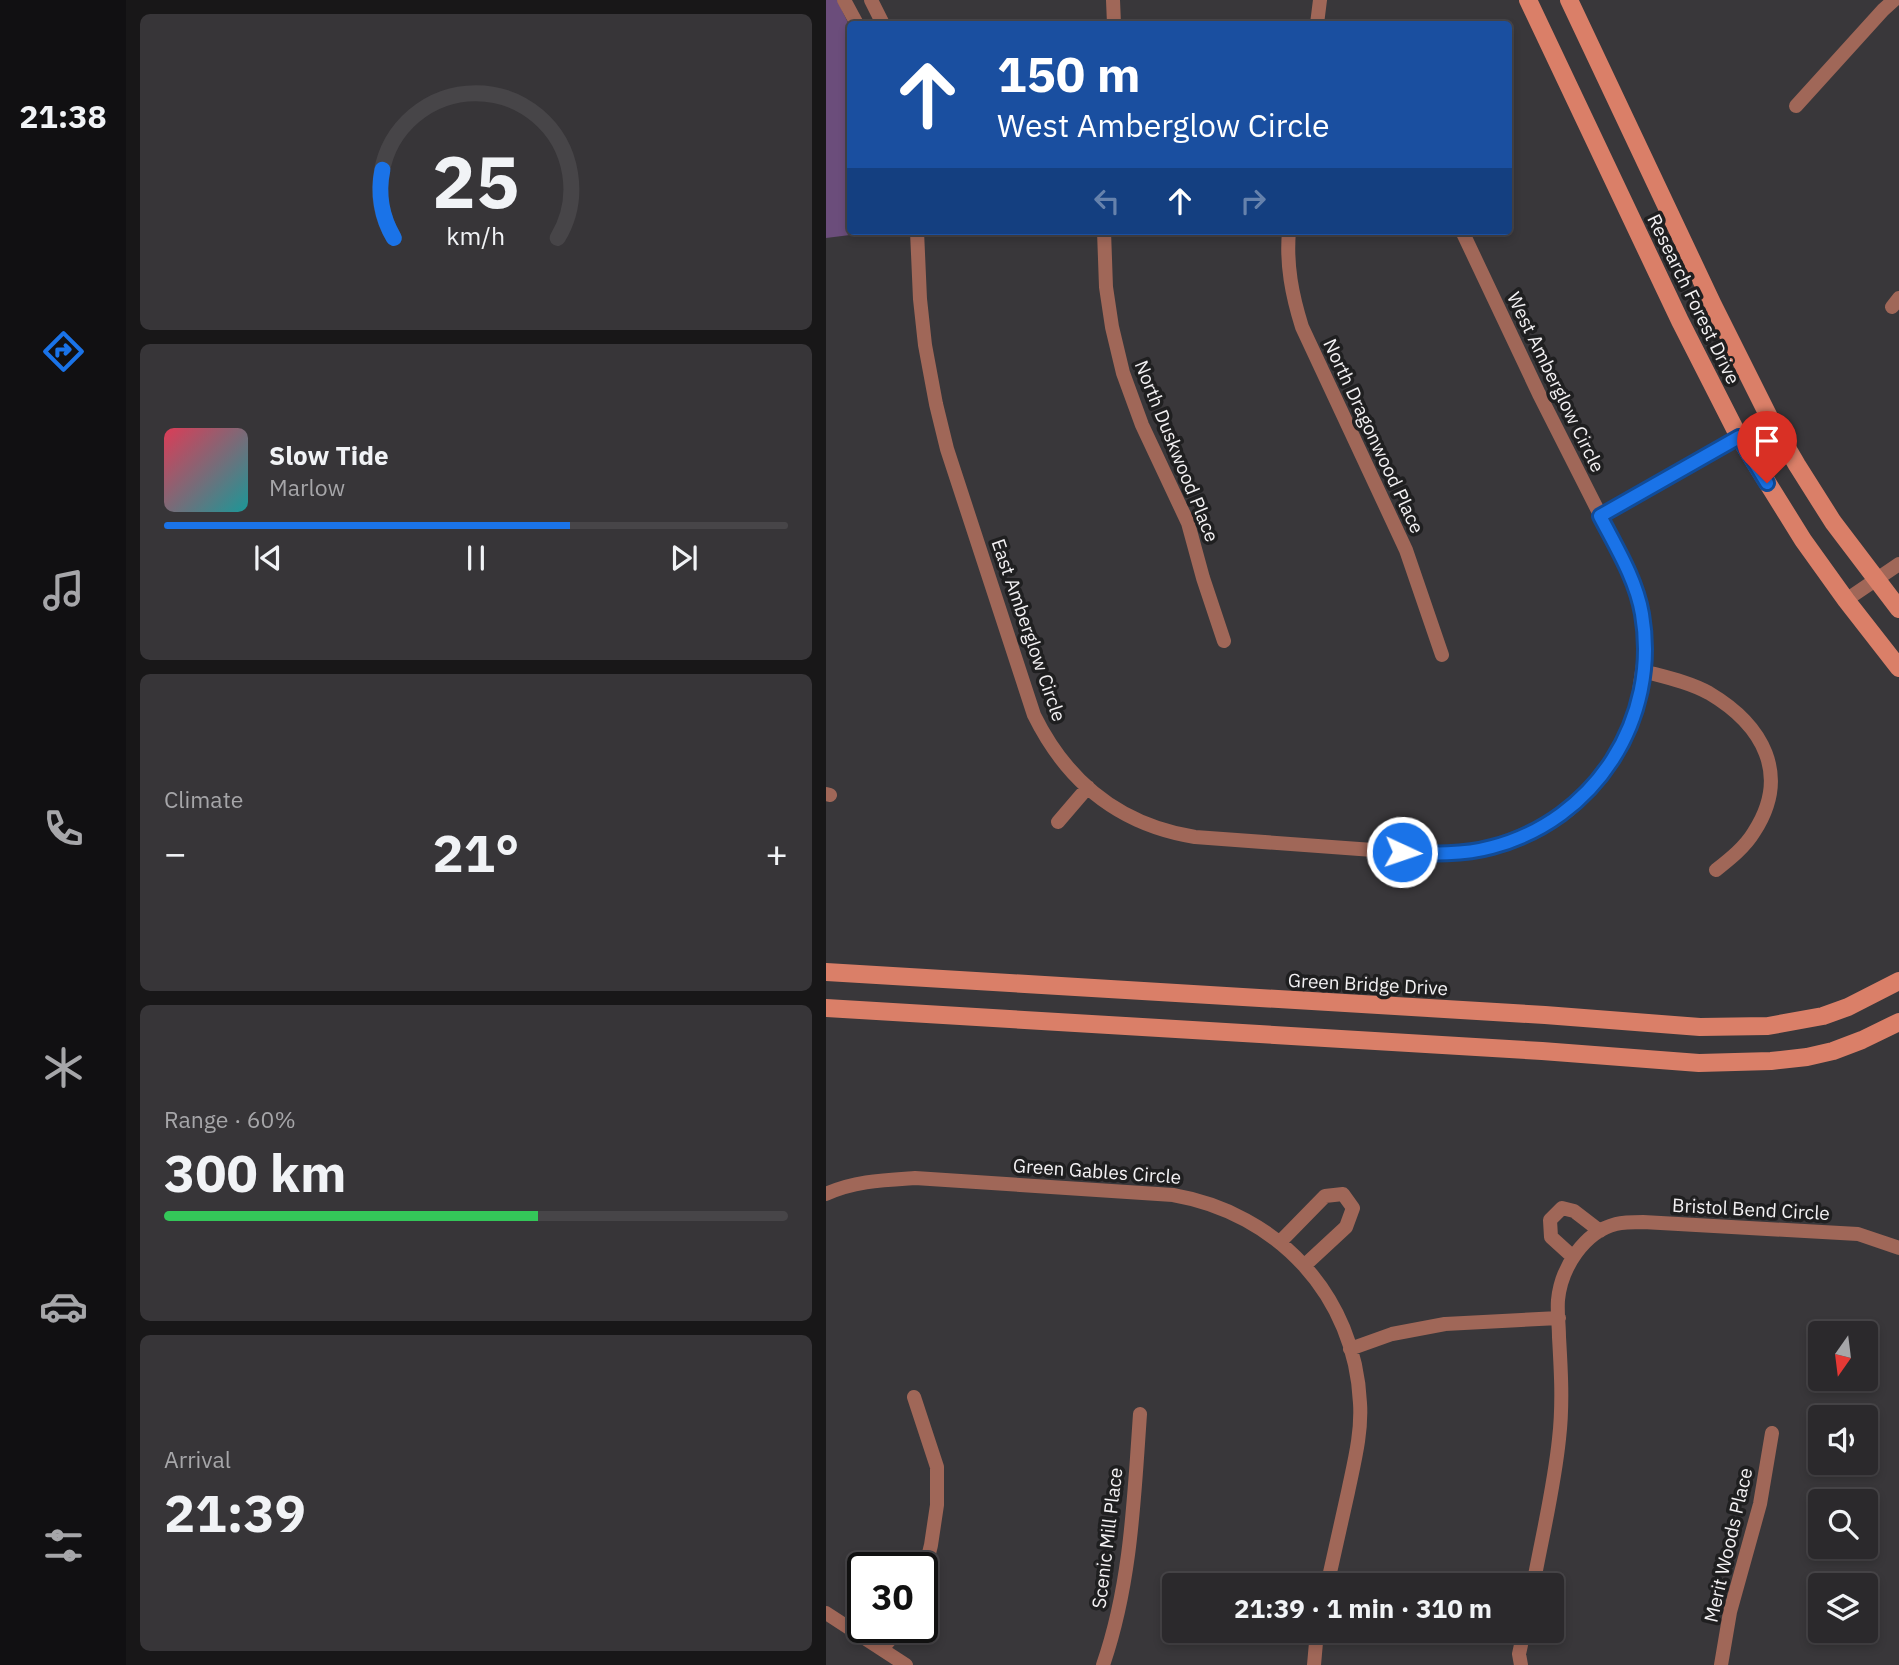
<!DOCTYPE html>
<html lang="en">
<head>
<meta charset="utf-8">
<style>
	:root { --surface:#2b292c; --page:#373538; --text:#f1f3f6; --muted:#a6a6a9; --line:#474548; --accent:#1a73e8 }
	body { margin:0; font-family:"IBM Plex Sans",sans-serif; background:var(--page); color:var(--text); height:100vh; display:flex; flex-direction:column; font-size:26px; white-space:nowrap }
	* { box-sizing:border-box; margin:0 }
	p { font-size:23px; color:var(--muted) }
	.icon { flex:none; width:38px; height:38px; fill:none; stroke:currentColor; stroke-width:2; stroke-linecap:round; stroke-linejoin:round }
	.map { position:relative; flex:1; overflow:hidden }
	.sheet { display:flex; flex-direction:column; gap:14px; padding:14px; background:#181718; width:700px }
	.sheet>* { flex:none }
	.guide { position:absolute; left:21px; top:21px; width:665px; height:214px; border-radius:7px; box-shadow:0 4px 10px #0003,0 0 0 2px var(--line); background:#1a4fa0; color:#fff; overflow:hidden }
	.needle { width:46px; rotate:194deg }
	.fabs { position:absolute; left:982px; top:1321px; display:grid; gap:14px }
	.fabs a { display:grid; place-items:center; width:70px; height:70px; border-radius:7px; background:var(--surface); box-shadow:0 4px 10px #0003,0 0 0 2px var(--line); font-size:35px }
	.speed { position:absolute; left:21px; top:1552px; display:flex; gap:14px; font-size:35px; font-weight:700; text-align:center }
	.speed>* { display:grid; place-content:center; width:91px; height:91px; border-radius:50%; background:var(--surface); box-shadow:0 4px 10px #0003,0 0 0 2px var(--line); line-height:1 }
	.speed .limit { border:4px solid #111; border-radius:10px; background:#fff; color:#111 }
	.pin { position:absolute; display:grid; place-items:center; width:60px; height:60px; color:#fff; margin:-72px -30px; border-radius:50% 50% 50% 0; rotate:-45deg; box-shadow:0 0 7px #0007 }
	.pin .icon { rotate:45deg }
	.me { position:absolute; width:77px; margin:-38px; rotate:93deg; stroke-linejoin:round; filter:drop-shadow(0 0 5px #0008) }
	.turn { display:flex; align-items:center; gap:24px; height:147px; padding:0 35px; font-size:32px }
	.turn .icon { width:91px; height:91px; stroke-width:2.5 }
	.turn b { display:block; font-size:49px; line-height:60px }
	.lanes { display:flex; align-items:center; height:66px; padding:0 35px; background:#0003; justify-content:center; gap:35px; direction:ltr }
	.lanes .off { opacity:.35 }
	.big { font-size:52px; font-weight:700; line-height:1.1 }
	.sheet .card { flex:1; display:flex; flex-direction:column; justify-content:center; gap:10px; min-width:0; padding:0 24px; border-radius:10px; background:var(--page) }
	.sheet .dial { align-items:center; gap:0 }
	.dial svg { height:182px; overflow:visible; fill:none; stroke:var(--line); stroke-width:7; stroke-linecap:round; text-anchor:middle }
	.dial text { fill:var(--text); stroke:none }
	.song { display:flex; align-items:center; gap:21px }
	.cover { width:84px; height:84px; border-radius:10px; background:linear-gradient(135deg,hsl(350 70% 55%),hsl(180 70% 35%)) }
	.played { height:7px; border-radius:4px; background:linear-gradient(90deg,var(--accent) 65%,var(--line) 65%) }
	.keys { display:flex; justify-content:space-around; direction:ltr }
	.heat { display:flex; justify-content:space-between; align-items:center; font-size:38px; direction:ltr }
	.charge { height:10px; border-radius:5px; background:linear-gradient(90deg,#34c759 60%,var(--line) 0) }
	.trip { position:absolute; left:336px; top:1573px; width:402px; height:70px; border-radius:7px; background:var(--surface); box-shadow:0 4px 10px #0003,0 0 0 2px var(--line); font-weight:700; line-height:70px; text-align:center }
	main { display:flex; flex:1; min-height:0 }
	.menu { display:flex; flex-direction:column; width:126px; justify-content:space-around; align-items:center; background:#111012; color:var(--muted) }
	.menu .icon { width:49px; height:49px }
	.menu .on { color:var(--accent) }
	.menu b { font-size:32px; color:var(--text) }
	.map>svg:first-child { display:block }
	.green { fill:#6b4d7b }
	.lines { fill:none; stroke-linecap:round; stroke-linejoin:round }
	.minor { stroke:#a06758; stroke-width:14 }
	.secondary { stroke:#da7f68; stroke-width:18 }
	.route-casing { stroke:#114b97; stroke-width:18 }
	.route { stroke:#1a73e8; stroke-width:12 }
	.labels { text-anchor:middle; stroke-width:7; stroke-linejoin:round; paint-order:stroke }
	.street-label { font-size:19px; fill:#f3f1f3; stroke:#1f1f20 }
</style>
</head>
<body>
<main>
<nav class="menu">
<b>21:38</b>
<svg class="icon on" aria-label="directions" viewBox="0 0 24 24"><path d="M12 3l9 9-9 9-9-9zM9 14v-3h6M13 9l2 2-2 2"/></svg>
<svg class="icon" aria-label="music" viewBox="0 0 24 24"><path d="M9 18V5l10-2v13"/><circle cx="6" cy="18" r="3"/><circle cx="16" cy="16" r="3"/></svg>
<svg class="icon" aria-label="phone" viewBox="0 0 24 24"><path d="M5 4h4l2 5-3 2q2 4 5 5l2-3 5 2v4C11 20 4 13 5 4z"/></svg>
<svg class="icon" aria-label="climate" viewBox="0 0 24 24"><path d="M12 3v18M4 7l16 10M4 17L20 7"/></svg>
<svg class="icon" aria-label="car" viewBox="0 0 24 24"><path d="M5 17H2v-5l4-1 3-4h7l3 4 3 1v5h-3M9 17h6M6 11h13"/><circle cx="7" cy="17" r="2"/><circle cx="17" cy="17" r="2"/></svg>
<svg class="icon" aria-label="filters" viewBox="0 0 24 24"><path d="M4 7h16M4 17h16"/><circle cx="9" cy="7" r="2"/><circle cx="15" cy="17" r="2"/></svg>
</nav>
<section class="sheet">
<div class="card dial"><svg viewBox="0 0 100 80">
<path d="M14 69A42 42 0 1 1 86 69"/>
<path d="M14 69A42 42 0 0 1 9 39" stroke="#1a73e8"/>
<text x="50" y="56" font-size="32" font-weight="700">25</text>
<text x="50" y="72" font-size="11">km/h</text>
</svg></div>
<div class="card">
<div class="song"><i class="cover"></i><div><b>Slow Tide</b><p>Marlow</p></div></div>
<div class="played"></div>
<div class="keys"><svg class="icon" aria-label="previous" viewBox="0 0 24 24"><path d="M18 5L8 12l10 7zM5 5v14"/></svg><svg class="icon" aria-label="pause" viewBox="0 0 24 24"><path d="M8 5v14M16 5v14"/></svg><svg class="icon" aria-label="next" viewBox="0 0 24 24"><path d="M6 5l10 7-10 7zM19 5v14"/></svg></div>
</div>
<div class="card"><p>Climate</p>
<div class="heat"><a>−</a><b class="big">21°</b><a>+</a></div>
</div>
<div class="card"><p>Range · 60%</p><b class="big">300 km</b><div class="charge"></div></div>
<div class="card"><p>Arrival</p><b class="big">21:39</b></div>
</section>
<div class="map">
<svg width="1073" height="1665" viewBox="0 0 1073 1665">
	<rect width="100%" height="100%" fill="#39373a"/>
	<path class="green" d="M0,0h11l13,27v204h32l-56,7z"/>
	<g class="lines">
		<path class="minor" d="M18,0l13,24
			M45,0l12,24
			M287,0l1,24
			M491,24l3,-24
			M970,106l87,-96 11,-10
			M91,231l3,68 5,46 11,59 11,45 87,266c33,67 86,110 161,122l233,17 43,-2 20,-4 40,-15 37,-22 30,-31 13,-17 19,-38 7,-20 8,-54 -3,-38 -5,-20 -9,-23 -89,-176 -77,-163
			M278,231l2,56 6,40 11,46 19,52 46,98 15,55 21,63
			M463,231c-3,34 3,64 13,96l104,223 36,105
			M1066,307l7,-9
			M774,516l139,-79
			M1020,600l53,-36
			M817,671c22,6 46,11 66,22 54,32 82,82 45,139 -9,15 -24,27 -38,38
			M0,794l4,1
			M232,822l30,-35
			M0,1194c28,-13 58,-14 89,-16l258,17c105,18 182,101 187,208 2,30 -6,60 -12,89 -7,31 -14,62 -21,94
			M454,1242l45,-46 18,-2 10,14 -7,19 -41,38
			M747,1257l-22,-20 -1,-17 12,-12 12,3 26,20
			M524,1349l42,-15 53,-10 114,-6
			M88,1397l23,70v38l-6,40 -9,37
			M707,1586c9,-49 21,-98 26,-147 4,-34 2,-68 0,-102 0,-12 -2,-25 -1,-37 3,-32 26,-68 58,-76 8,-2 18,-2 27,-2l215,12 41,14
			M0,1613l80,52
			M56,1649l18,-21
			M277,1665c28,-81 31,-166 37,-251
			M488,1665l3,-34
			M695,1665l-2,-11 5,-23
			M895,1665l9,-53 30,-108 12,-71"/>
		<path class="secondary" d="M702,0l152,321 59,116 64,103 43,60 53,68
			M743,0l144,305 56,112 28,48 36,57 66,87
			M0,972l719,43 155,12 68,-1 55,-10 25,-9 51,-26
			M0,1008l716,43 157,12 72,-2 36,-4 26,-6 29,-11 37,-18"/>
	</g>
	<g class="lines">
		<g class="route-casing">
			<path id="route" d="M576,852c30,2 61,3 90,-5 103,-27 168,-128 150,-233 -6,-35 -26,-67 -42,-98l139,-79 28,46"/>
		</g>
		<use href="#route" class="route"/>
	</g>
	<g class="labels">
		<g class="street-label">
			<text transform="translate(868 299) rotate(64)" y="7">Research Forest Drive</text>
			<text transform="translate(730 382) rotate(64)" y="7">West Amberglow Circle</text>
			<text transform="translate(548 436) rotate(65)" y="7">North Dragonwood Place</text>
			<text transform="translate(351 451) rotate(68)" y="7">North Duskwood Place</text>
			<text transform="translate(203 630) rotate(71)" y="7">East Amberglow Circle</text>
			<text transform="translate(542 984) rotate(3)" y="7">Green Bridge Drive</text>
			<text transform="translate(271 1171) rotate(4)" y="7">Green Gables Circle</text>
			<text transform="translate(925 1209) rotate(3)" y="7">Bristol Bend Circle</text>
			<text transform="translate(281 1538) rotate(-83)" y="7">Scenic Mill Place</text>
			<text transform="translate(902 1545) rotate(-77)" y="7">Merit Woods Place</text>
		</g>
	</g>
</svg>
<div class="fabs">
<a><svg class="needle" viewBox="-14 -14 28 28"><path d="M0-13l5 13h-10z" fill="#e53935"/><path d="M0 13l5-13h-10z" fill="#a6a6a9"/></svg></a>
<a><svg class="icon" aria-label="sound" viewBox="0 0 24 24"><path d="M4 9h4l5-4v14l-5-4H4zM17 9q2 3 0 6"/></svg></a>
<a><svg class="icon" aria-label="search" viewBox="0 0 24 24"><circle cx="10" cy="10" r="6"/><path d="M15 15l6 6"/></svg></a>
<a><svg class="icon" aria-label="layers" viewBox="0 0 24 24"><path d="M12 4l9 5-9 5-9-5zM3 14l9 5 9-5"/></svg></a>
</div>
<div class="speed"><div class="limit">30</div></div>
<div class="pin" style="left:941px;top:483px;background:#d93025"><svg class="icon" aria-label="arrive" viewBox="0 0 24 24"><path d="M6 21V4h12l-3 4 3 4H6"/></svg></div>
<svg class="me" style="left:576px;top:852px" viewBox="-20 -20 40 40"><circle r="17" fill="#1a73e8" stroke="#fff" stroke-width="3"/><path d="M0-11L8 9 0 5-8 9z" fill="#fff"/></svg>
<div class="trip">21:39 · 1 min · 310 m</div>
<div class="guide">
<div class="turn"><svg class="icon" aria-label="ahead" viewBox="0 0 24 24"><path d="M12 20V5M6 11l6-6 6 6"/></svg><div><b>150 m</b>West Amberglow Circle</div></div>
<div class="lanes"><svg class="icon off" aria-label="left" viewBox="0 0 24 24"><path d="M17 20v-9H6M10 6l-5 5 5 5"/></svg><svg class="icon" aria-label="ahead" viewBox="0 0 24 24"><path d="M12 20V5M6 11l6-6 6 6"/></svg><svg class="icon off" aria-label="right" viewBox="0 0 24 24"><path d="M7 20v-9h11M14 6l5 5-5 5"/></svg></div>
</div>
</div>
</main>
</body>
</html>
